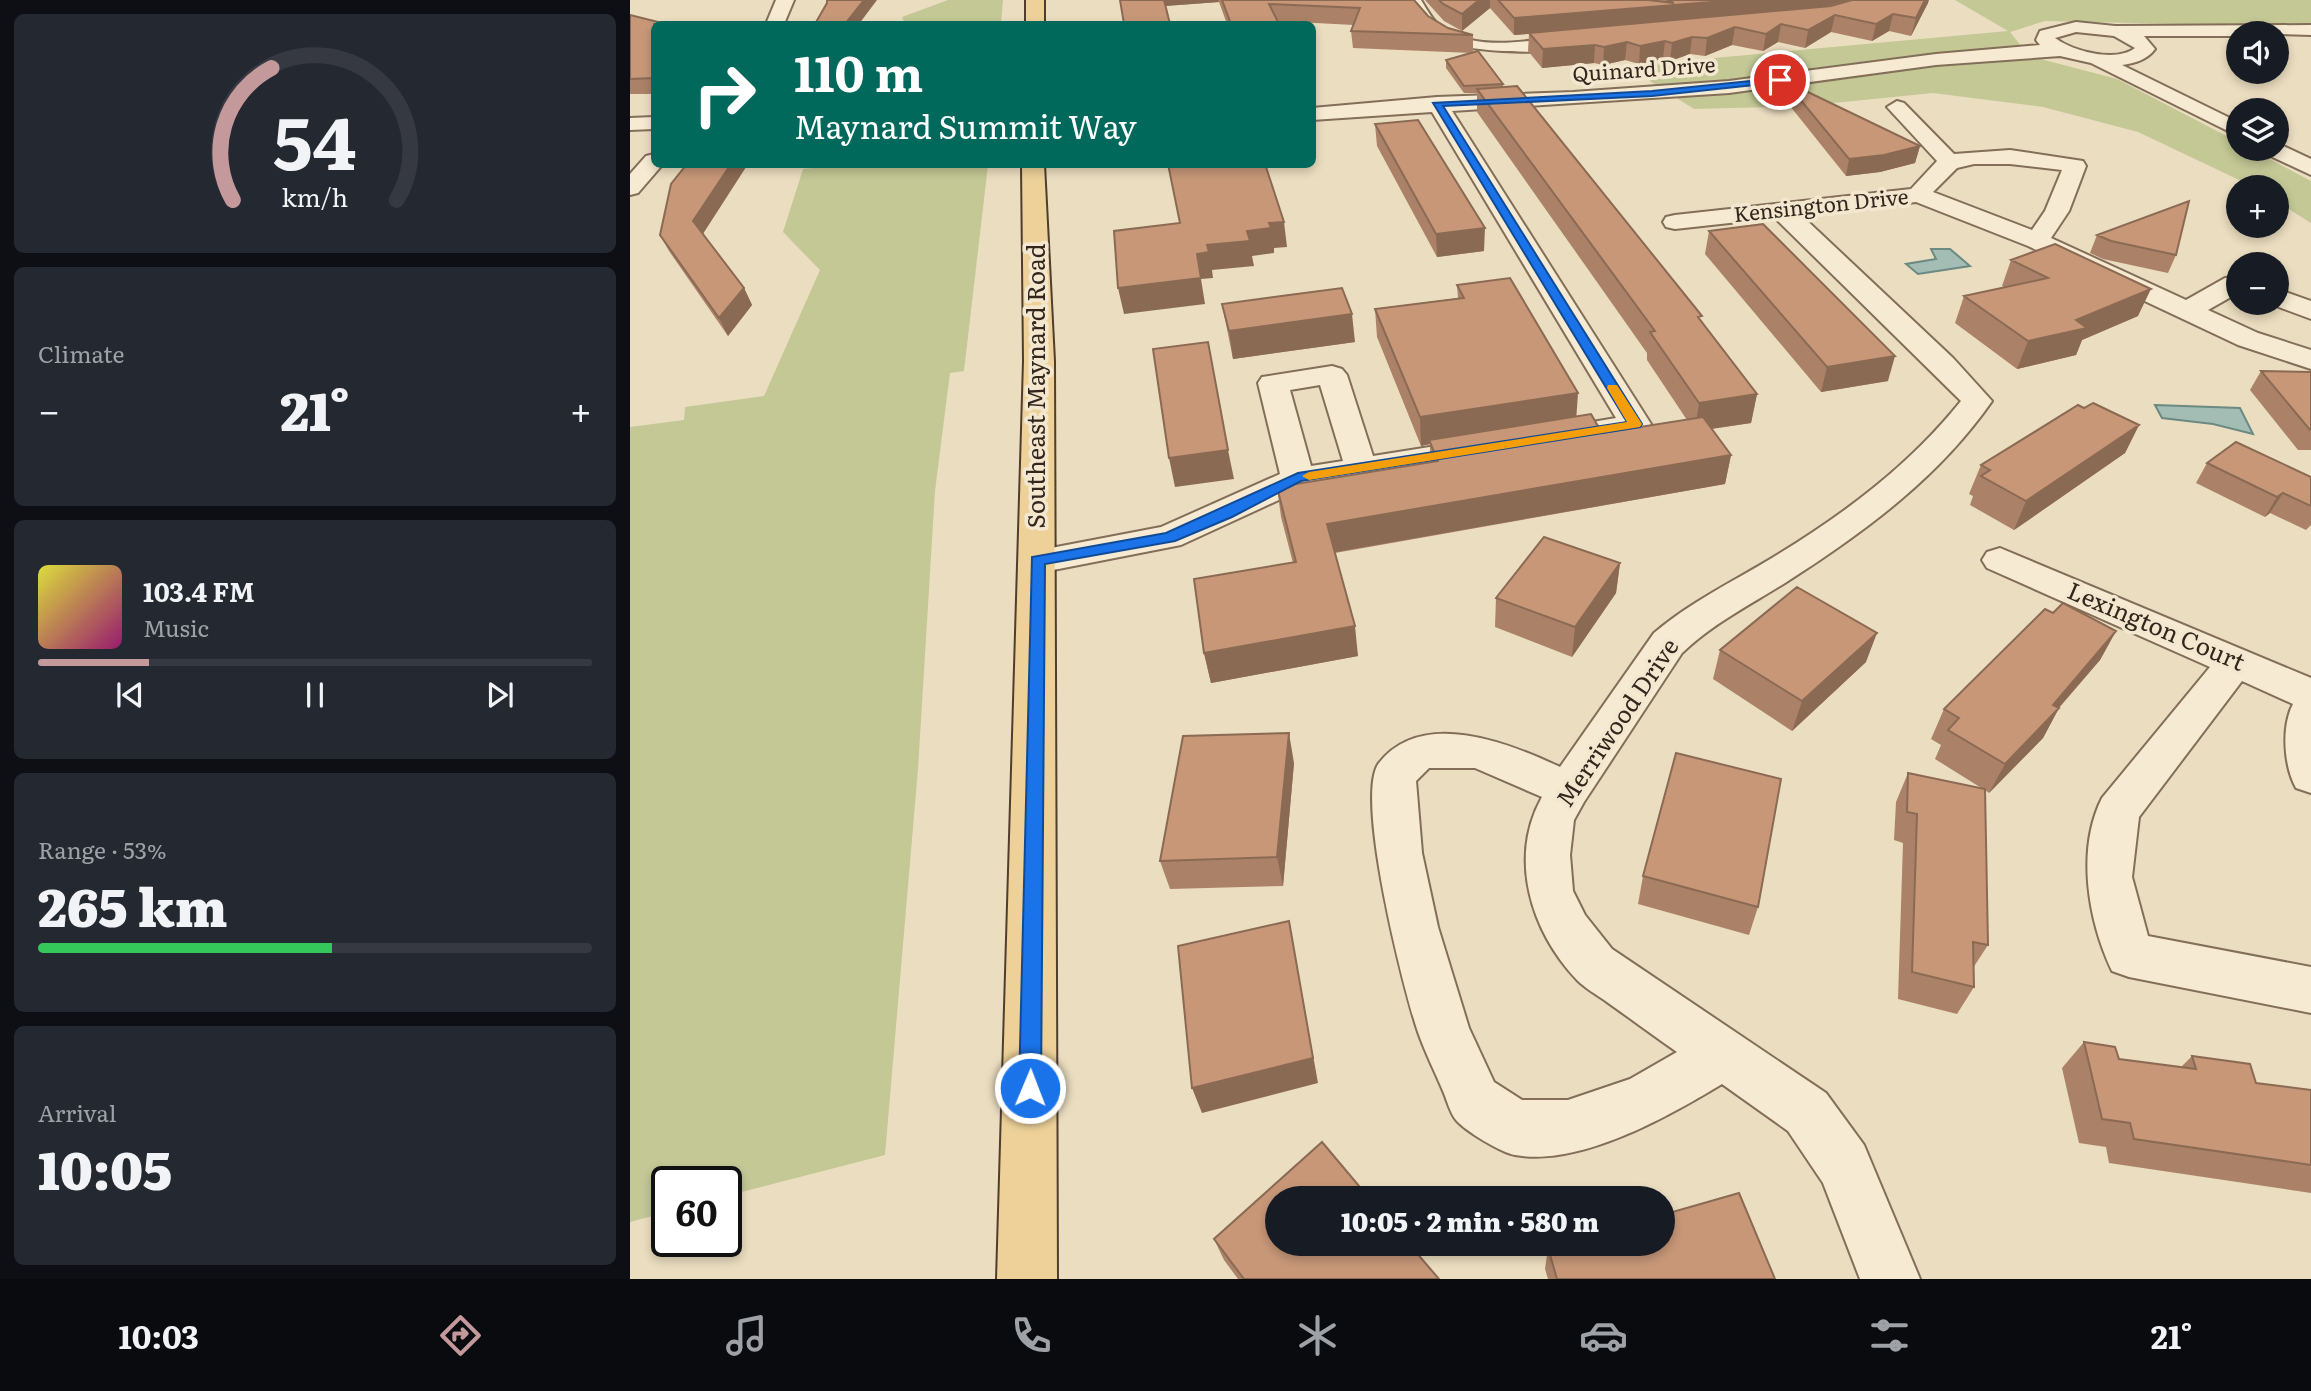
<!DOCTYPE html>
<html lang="en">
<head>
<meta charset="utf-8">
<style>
	:root { --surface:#171b24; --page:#242831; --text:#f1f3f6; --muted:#9ea1a6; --line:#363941; --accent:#c4999c }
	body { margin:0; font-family:Literata,serif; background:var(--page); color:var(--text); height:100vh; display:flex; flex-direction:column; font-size:26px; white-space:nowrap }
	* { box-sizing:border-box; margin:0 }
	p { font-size:23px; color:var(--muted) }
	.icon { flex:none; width:38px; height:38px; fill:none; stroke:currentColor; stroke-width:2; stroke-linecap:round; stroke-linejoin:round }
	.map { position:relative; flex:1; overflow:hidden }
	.sheet { display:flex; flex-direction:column; gap:14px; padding:14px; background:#0d0f14; width:630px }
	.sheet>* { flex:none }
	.guide { position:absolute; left:21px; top:21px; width:665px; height:147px; border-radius:10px; box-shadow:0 4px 10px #0003; background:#00695c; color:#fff; overflow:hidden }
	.fabs { position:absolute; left:1596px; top:21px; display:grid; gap:14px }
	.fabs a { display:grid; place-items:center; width:63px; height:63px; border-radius:50%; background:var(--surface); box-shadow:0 4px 10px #0003; font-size:35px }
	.speed { position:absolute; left:21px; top:1166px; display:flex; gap:14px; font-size:35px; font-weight:700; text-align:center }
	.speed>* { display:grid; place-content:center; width:91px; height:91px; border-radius:50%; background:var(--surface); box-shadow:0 4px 10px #0003; line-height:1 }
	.speed .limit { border:4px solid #111; border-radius:10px; background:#fff; color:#111 }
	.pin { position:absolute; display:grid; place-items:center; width:60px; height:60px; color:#fff; margin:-30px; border:4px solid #fff; border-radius:50%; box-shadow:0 2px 7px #0007 }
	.me { position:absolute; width:77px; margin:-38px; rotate:1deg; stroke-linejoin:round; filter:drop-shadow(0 0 5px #0008) }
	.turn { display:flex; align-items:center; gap:24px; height:147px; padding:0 28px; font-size:32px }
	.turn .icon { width:91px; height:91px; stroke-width:2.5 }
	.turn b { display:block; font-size:49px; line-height:60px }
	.big { font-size:52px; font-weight:800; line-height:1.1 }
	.sheet .tile { flex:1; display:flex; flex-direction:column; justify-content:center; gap:10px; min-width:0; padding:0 24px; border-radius:10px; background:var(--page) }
	.sheet .dial { align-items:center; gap:0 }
	.dial svg { height:182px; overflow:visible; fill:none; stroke:var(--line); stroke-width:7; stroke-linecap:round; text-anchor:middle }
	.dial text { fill:var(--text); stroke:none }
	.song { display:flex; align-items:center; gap:21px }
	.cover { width:84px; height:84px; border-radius:10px; background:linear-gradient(135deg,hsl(60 70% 55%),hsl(320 70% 35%)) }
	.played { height:7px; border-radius:4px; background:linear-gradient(90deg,var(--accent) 20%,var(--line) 20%) }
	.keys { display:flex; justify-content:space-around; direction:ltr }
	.heat { display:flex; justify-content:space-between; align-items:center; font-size:38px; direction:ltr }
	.charge { height:10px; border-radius:5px; background:linear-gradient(90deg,#34c759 53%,var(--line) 0) }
	.trip { position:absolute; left:635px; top:1186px; width:410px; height:70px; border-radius:35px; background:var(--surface); box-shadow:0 4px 10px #0003; font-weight:800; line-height:70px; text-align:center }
	.tab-bar { display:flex; height:112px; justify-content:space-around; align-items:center; background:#090b0e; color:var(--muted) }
	.tab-bar .icon { width:49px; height:49px }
	.tab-bar .on { color:var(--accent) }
	.tab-bar b { font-size:32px; color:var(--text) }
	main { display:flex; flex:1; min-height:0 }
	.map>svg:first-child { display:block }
	.green { fill:#c3c895 }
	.water { fill:#a3bdb5; stroke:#6b8a82; stroke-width:2 }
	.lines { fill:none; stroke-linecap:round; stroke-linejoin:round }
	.minor-casing { stroke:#836e59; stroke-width:4 }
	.major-casing { stroke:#503d2d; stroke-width:4 }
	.minor { fill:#f6ebd2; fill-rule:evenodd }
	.major { fill:#edd199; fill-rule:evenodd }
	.wall { fill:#ab8267 }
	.shaded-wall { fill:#8b6a54 }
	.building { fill:#c79778; stroke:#8b6a54; stroke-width:2 }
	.route { fill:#1a73e8; stroke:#114b97; stroke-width:2 }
	.slow { fill:#f59e0b }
	.labels { text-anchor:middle; stroke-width:7; stroke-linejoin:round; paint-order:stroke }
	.far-street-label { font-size:21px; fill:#33271d; stroke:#f3e8cf }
	.street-label { font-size:24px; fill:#33271d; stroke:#f3e8cf }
</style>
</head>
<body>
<main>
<section class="sheet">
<div class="tile dial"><svg viewBox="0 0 100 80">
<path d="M14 69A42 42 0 1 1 86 69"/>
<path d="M14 69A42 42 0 0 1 31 11" stroke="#c4999c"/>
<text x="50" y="56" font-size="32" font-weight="700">54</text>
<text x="50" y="72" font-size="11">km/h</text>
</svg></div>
<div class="tile"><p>Climate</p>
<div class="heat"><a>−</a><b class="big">21°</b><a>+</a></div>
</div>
<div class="tile">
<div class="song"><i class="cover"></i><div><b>103.4 FM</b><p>Music</p></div></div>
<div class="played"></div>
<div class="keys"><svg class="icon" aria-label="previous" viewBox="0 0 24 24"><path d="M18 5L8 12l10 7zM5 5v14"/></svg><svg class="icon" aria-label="pause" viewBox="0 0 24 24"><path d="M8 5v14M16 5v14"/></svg><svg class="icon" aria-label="next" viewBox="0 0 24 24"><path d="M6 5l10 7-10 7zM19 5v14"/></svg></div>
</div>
<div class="tile"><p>Range · 53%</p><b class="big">265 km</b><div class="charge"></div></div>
<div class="tile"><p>Arrival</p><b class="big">10:05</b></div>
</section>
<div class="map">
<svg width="1681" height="1279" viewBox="0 0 1681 1279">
	<rect width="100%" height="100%" fill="#ebddc0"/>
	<path class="green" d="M318,0h55l-2,24h-96l-3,-7z
		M1325,0h356v27l-266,-6 -35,11 19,24 88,23 121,63v7h13l60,32v42l-34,-21v-15h-23l-116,-55 -95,-25 -110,-14 -129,13 -110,3 -68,-43 382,-35z
		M219,164l139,1 -24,206 -14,2 -15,118 -17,278 -33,386 -159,41v-15h-59v31l-37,10v-795l54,-7 1,-13 79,-11 56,-126 -37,-38 20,-63z"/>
	<path class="water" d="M1301,249h19l20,17 -52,8 -12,-10 30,-5z
		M1525,405l85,3 13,26 -40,-10 -51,-6z"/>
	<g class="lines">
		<g class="minor-casing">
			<path id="minor" d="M146,0h18l-10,24h-18z
				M773,0h18c6,10 13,23 24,30 37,23 94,9 135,4l9,6c-16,19 -131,12 -155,-1 -14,-9 -22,-26 -31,-39z
				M1446,22l39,4 196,-1v10l-73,-2v3h-94l11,13c-8,11 -20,14 -33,16l116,57v14l-147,-73 -31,-7 -124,9 -207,28 -277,18 199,313 -5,7 -11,2 -85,15 -11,-3 -5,-7 5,-7 77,-13 -184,-306 -120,8v-12l125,-11 136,-5 156,-11 207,-27 104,-9 -4,-5 4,-9zM1446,32l38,4 21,12c-20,15 -62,3 -80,-10z
				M1267,101l7,2 50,51 56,-4 73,11 3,5 -17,45 -18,27 135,62 39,-22 13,-1v16l-30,17 50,23 53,17v19l-73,-24 -210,-99 -112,-44 -115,13 152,143 39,43c-53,76 -126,130 -204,180 -36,23 -75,42 -106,72l-98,149 -10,18 -4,35 3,36 12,24 27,34 214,144 38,52 56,134h-60l-37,-96 -35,-52 -66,-47c-53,32 -142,83 -207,71 -13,-2 -50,-24 -59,-35 -6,-7 -9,-20 -13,-29 -8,-19 -18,-39 -25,-59 -14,-41 -64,-237 -39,-269 43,-55 130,-20 181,4l94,-134c35,-30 78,-51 118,-75 71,-43 136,-91 189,-157l-186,-183 -100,11 -9,-2 -3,-5 3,-5 9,-2 236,-26 26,-28 -50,-54zM1344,164h36l52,6 -17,41 -13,19 -99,-38 24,-24zM799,768h46l67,29c-34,61 -11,134 35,183 8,8 20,15 30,22 24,17 47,34 70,50l-47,27 -62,21h-46l-28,-18 -25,-54 -31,-101 -16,-74 -6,-72z
				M24,117v12l-24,1v-12z
				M1647,143l34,16v16l-45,-21 -3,-5h14z
				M24,154v10h9l-25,29 -8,2v-21l16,-18z
				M1647,289l34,12v18l-43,-16h9z
				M702,366l10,3 5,6 26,81 107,-17 11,3 5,7 -5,7 -11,3 -173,28 -126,58 -143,28 -13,-4 -5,-8 5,-8 136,-26 119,-53 -22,-91 4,-6zM690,385l23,76 -32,5 -21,-76z
				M1370,548l311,130v115l-15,-5c-12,-22 -15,-61 -3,-84l-51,-23 -103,136 -7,60 16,59 163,31v46l-182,-36 -17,-6c-24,-51 -36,-121 -10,-173l108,-131 -223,-99 -5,-8 5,-8z"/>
		</g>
		<g class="major-casing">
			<path id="major" d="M396,0h18v24h-18z
				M392,164h22l10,197 3,918h-60l27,-918z"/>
		</g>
		<use href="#minor" class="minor"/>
		<use href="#major" class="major"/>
	</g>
	<path class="wall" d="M490,0h294l14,16 20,12 25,7v17l30,32v3l198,234 56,73 -6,29 -39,6 19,26 -6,29 -390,69 23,103 -147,27 -7,-30 89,-90 -12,-46 -4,-30 153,-25v-18l-9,2 -44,-109 -2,-28 83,-11 -1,-13 119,132 26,16 85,-13 -40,-60v-7l-170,-241v-19h-13l-18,-25v-8l26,-7 -119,-5 -2,-17 3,-6 -77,-4 2,3h-52l-8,-22 -53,4z
		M795,0h425l-25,7 103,-4 -17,33 -22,-5 -17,10 -41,-9 -26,16 -27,-6 -15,9 -31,-6 -27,11 -15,-2 -20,7 -7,-2 -24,5 -14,-4 -22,5 -9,-2 -52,5 -14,-17 1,-17 -15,1 -24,-27 -28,23 -18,-10z
		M0,15l24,9v70h-24z
		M1155,81l135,65 -5,17 -35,9 -34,4 -64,-80z
		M745,124l109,127 -47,6 -60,-111z
		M1079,231l179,150 -67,11 -116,-138z
		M73,234l41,54 8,17 -24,31 -59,-85 -9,-16z
		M1467,235l79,20 -8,18 -65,-14 -13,-6z
		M1381,260l127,56 -56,24 -6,15 -59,14 -62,-46 9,-27 40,-9 -2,-1z
		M592,304l133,38 -122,17z
		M1631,371l50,1v78h-13l-48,-60z
		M1454,408l55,17 -14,28 -111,77 -44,-25 3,-9 -4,-2 12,-29z
		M1577,463l104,14v48l-5,5 -36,-17 -5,4 -69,-34z
		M990,563l-4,30 -44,64 -77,-30 1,-29z
		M1423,613l63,18 -16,29 -41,48 -16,30 -54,55 -4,-3 3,155 -15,23 1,19 -17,27 -59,-15 5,-156 -9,-3 2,-38 12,-29 75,16 -48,-30 6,-14 -10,-6 13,-30z
		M1090,650l146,12 -74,69 -79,-52z
		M664,763l-11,123 -113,3 -10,-28z
		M1013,876l115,31 -9,28 -111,-31z
		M1454,1042l35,17 62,8 11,-11 64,27 55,7v103l-202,-30 -3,-16 -27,-4 -17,-75z
		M584,1239l225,40h-201l-14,-19z
		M918,1248l227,31h-227l-3,-10z"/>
	<path class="shaded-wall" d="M234,0h13l-18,24h-14z
		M533,0h55l1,2 -55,4z
		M849,0h11v8l-28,23v-17z
		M1106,0h114l-37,10 -299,25v-17z
		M1295,0h4l-1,3 -17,33 5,-18z
		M1263,14l-4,17 -17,10 4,-17z
		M1205,15l-4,17 -26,16 3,-18z
		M1151,24l-3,18 -15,9 3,-17z
		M1105,27l-3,18 -27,11 2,-18z
		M1062,37l-2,17 -20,7 2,-18z
		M1035,41l-2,18 -24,5 1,-18z
		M997,42l-2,18 -22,5 1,-18z
		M965,45l-1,18 -52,5 1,-19z
		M1290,146l-5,17 -35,9 -34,4 3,-17z
		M101,164h17l-47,73 -8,-16z
		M654,222l3,25 -13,1v5l-22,3 2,10 -42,4 1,8 -12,1 4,25 -81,10 -6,-26 79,-34 10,-9 62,-22z
		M855,228l-1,23 -47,6 -1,-23z
		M114,288l8,17 -24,31 -9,-18z
		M1521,289l-13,27 -56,24 -6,15 -59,14 11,-28 48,-21z
		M722,314l3,28 -122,17 -4,-28z
		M1265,356l-7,25 -67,11 6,-25z
		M948,393l-2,29 -147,18 1,4 -9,2 -1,-29z
		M1127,394l-6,29 -56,8 4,-28z
		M1509,425l-14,28 -111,77 12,-29z
		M598,450l6,29 -59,8 -6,-29z
		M1101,455l-6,29 -395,69 -3,-29z
		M1653,493l-13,20 -5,4 12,-20z
		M990,563l-4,30 -44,64 3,-30z
		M725,626l3,30 -147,27 -7,-30z
		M1486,631l-16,29 -46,53 5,-5 -16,30 -54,55 16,-29 48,-59z
		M1247,633l-11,29 -74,69 10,-30z
		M659,733l5,30 -11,123 -6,-29z
		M659,921l29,162 -116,30 -10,-25z"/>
	<path class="building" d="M197,0h37l-19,24h-30l12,-21z
		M490,0h44l6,24h-46z
		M592,0h192l14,16 20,12 25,7 -122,-4 9,-23 -91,-4 10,20h-48z
		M809,0h40l-17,14 -19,-10z
		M868,0h150l26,3 -7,-3h69l-222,18z
		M1222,0h73l-9,18 -23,-4 -17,10 -41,-9 -27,15 -27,-6 -15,10 -31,-7 -28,11 -15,-1 -20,6 -7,-2 -25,5 -13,-4 -23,5 -9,-2 -52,4 -14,-16 302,-27z
		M0,15l36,9h-12v54l-24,1z
		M848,51l25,33 -39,2 -18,-26z
		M1155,81l135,65 -36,9 -35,4z
		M887,86l185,230 -4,1 59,77 -58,9 -49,-71 5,-1 -178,-242z
		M788,120l67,108 -49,6 -61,-110z
		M57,164h44l-38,57 51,67 -25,30 -59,-83 11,-51z
		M538,164h97l19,58 -15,1 2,5 -24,3 3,10 -43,4 2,7 -12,2 4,24 -83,10 -4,-57 66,-8z
		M1559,201l-13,54 -65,-14 -14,-6z
		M1133,224l132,132 -68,11 -118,-136z
		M1425,244l96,45 -75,31 11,8 -59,13 -64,-45 84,-18 -37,-18z
		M880,278l68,115 -158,24 -45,-108 89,-11 -7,-13z
		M712,288l10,26 -123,17 -7,-27z
		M578,342l20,108 -59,8 -16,-109z
		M1631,371l50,1v58h-1z
		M1463,403l46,22 -113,76 -45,-25 9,-6 -9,-5 97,-60 6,3z
		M961,414l11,19 101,-16 28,38 -404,69 28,102 -151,27 -10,-74 102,-17 -19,-75 161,-26 -9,-21z
		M1606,442l75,35v29l-28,-13 -6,4 -70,-34z
		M914,537l76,26 -45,64 -79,-29z
		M1167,587l80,46 -75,68 -82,-51z
		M1433,603l53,28 -63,74 6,3 -54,56 -57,-34 11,-12 -15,-9 101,-100 8,4z
		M659,733l-12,124 -117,4 23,-125z
		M1046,753l105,26 -23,128 -115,-31z
		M1278,773l77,16 3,156 -15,-3 1,45 -62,-15 5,-158 -10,-2z
		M659,921l24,137 -121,30 -14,-142z
		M1454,1042l31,5 4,12 77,10 -4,-13 58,8 6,19 55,7v75l-177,-26 -4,-16 -28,-4z
		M692,1142l48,57h-92v45h131l30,35h-195l-30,-40z
		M1109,1193l36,86h-218l-9,-31 12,-4h102v-29z"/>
	<path class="route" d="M1150,78l3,4 -131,14 -209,10 199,318 -2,3 -339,54 -69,36 -57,24 -130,23 -4,524 -3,8 -8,3 -8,-3 -3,-8 13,-531 134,-24 132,-60 329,-51 -194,-319 219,-12z"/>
	<path class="slow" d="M978,385h9l25,39 -2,3 -331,53 -7,-4 7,-4 318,-50 -20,-34z"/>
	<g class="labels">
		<g class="far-street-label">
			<text transform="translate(1014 70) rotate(-4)" y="7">Quinard Drive</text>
			<text transform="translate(1191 206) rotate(-6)" y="7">Kensington Drive</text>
		</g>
		<g class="street-label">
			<text transform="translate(407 386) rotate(-90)" y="8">Southeast Maynard Road</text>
			<text transform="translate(1526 627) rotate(23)" y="8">Lexington Court</text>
			<text transform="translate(988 723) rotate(-56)" y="8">Merriwood Drive</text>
		</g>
	</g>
</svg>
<div class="fabs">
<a><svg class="icon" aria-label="sound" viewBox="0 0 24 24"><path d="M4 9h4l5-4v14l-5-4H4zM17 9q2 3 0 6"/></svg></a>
<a><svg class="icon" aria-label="layers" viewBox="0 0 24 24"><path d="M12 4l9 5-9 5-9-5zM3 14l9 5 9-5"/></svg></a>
<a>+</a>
<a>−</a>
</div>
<div class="speed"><div class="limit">60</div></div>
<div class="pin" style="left:1150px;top:80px;background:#d93025"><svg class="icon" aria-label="arrive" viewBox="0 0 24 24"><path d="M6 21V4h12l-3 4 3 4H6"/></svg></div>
<svg class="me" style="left:400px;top:1088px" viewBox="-20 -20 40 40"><circle r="17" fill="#1a73e8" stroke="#fff" stroke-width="3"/><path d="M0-11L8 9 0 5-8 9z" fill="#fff"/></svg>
<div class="trip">10:05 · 2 min · 580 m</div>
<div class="guide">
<div class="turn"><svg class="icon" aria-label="right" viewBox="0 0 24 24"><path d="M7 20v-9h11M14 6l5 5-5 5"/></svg><div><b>110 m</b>Maynard Summit Way</div></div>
</div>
</div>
</main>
<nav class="tab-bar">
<b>10:03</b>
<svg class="icon on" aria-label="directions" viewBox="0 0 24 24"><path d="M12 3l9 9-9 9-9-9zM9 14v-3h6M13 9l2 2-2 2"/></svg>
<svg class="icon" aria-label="music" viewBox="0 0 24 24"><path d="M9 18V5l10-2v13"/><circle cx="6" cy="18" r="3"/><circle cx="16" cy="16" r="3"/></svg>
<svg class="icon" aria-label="phone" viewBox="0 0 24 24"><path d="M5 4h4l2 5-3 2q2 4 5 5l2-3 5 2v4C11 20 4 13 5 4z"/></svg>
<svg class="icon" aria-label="climate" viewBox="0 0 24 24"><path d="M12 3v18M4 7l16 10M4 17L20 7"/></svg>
<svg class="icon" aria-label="car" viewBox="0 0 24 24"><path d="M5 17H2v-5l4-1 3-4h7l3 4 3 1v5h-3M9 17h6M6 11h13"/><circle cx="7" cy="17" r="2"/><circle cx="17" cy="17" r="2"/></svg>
<svg class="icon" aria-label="filters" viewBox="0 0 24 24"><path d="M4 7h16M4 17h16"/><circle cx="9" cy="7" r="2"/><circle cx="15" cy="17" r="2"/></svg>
<b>21°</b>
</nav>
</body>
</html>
